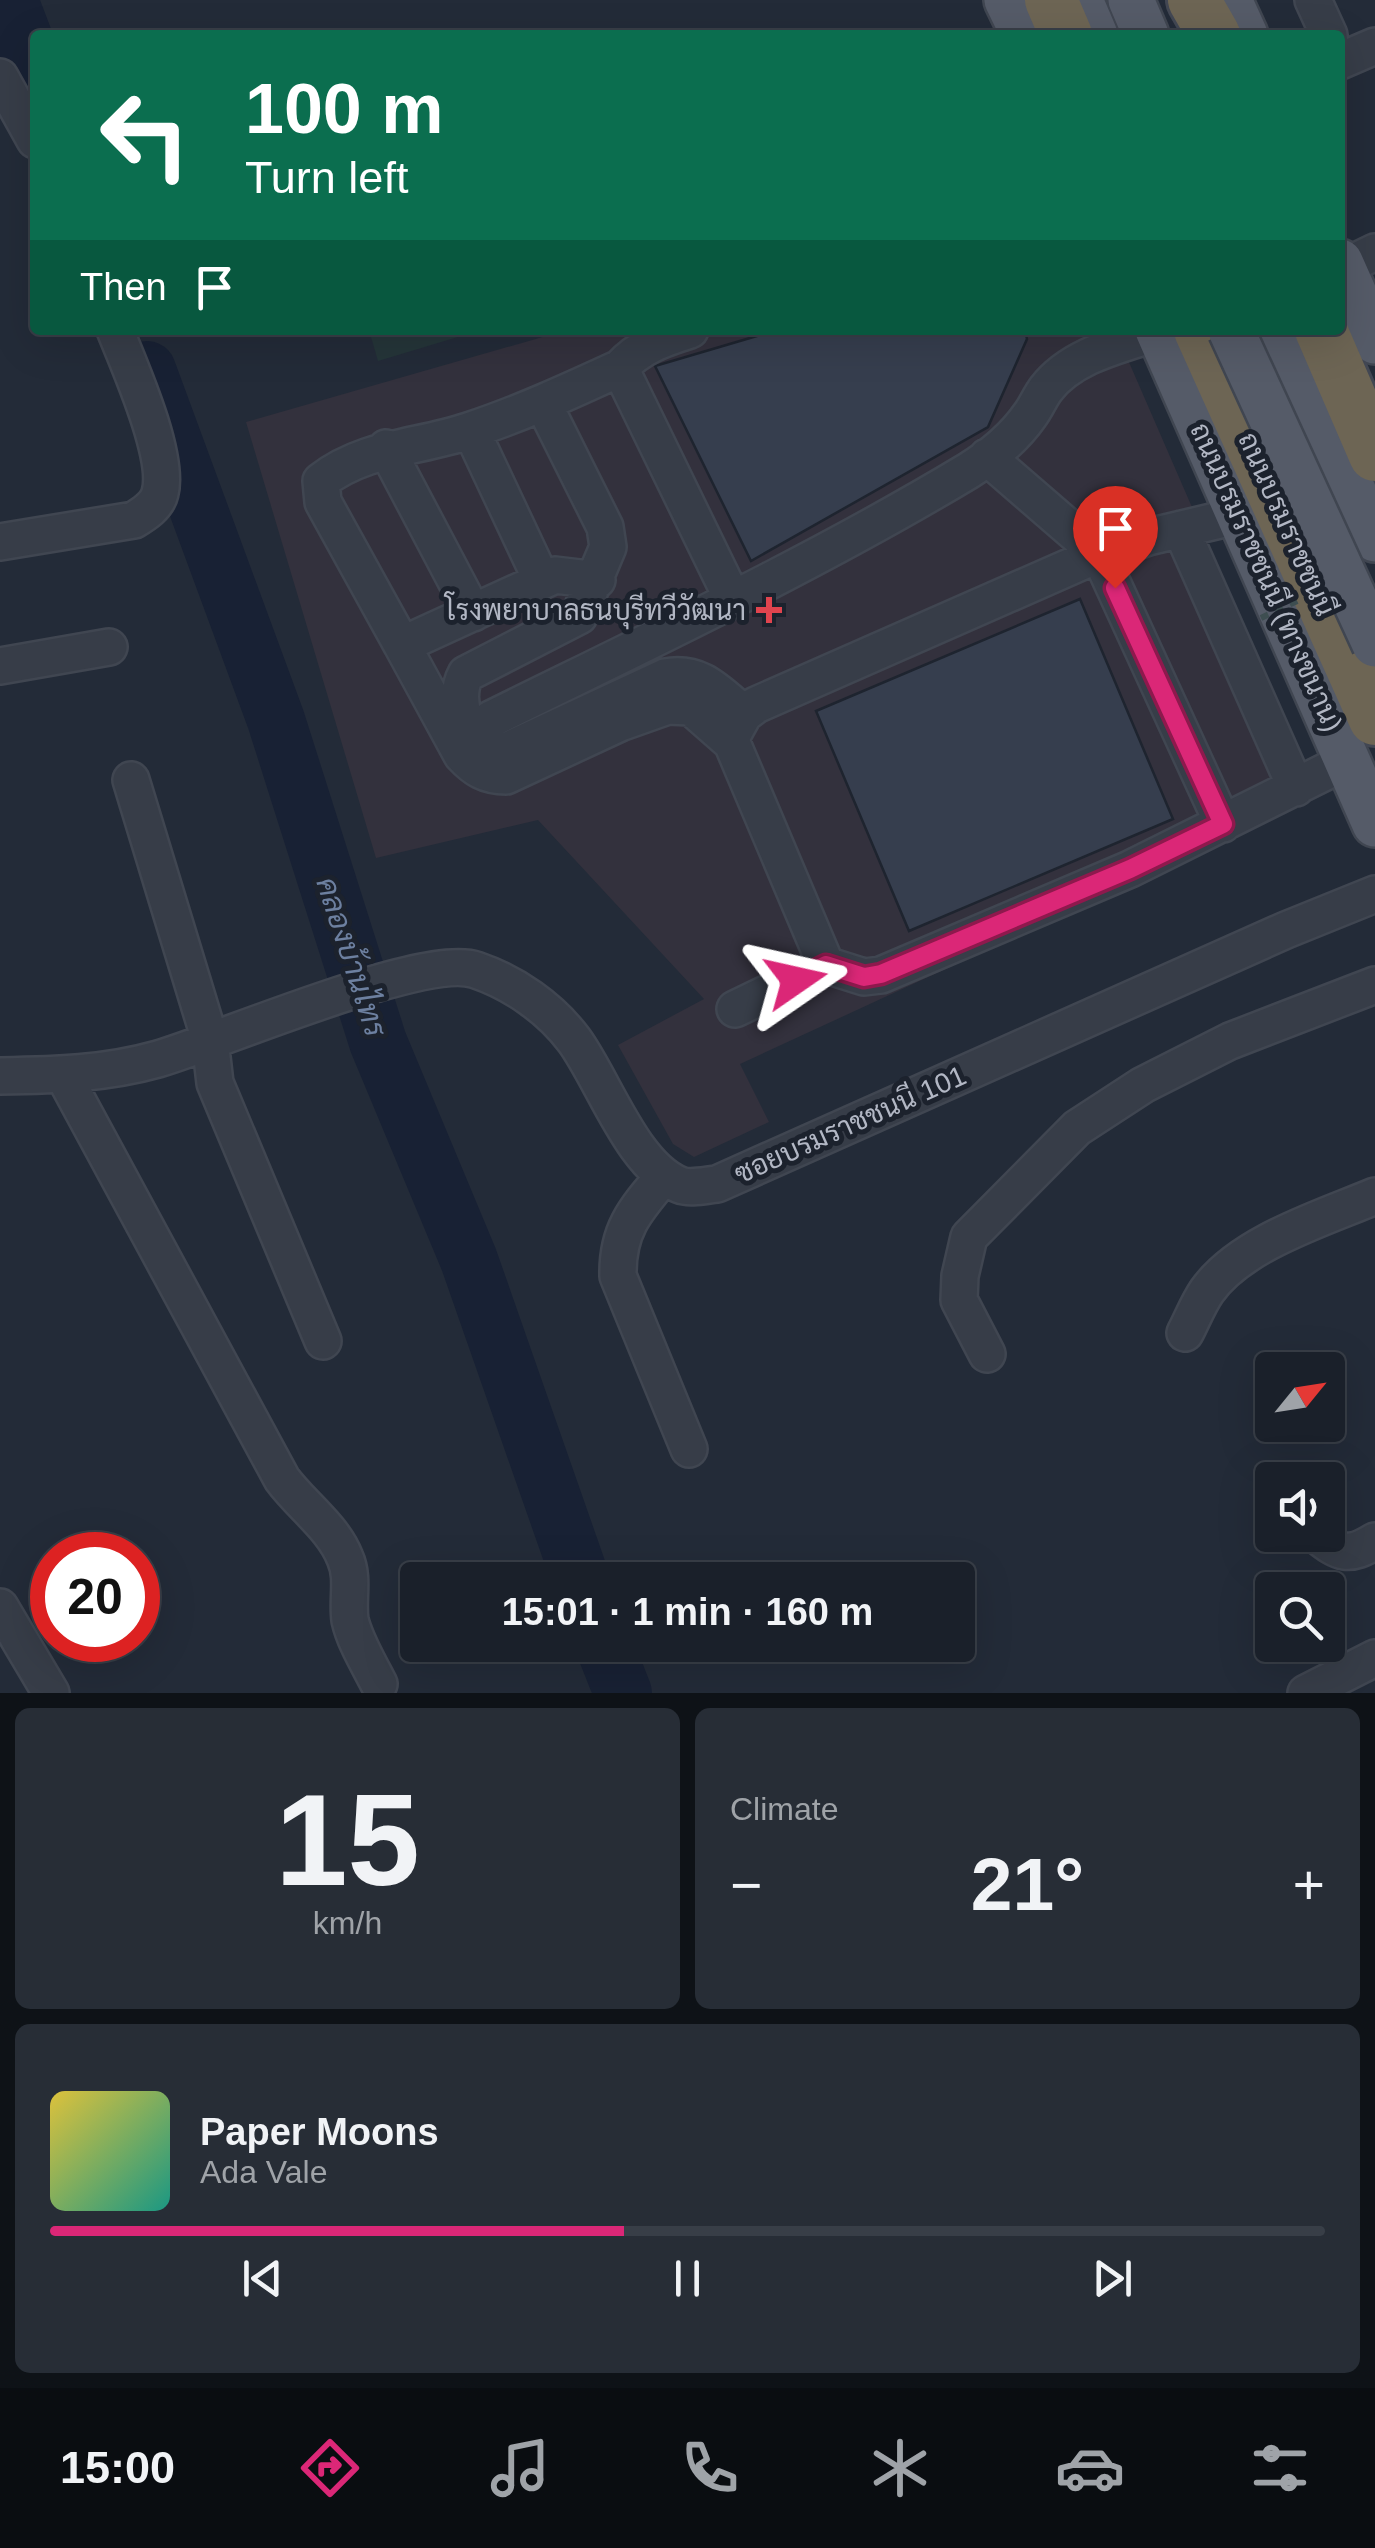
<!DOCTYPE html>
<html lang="en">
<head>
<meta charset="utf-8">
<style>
	:root { --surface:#1a202a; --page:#272d36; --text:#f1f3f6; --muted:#9fa3a8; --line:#383e47; --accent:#db2777 }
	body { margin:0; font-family:Helvetica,Sarabun,sans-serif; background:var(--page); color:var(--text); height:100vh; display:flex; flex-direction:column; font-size:38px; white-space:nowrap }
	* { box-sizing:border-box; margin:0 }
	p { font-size:32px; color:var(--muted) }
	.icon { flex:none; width:55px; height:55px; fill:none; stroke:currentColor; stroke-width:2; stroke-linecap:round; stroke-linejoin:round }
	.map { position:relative; height:1693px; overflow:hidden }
	.side { display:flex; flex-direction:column; gap:15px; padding:15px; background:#0e1217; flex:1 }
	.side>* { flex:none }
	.hud { position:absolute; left:30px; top:30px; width:1315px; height:305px; border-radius:10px; box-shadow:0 10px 40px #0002,0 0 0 2px var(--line); background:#0b6e4f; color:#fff; overflow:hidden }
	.needle { width:65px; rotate:60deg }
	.controls { position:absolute; left:1255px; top:1352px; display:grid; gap:20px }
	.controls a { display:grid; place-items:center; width:90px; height:90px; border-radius:10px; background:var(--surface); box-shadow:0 10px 40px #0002,0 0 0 2px var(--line); font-size:50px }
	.speed { position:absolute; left:30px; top:1532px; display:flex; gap:20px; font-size:50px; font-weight:700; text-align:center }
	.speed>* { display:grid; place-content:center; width:130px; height:130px; border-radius:50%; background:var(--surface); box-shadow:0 10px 40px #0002,0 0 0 2px var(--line); line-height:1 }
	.speed .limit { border:15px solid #d22; background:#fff; color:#111 }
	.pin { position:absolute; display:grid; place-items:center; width:85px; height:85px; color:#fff; margin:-102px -42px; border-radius:50% 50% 50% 0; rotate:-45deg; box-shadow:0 0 10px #0007 }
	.pin .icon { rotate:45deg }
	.me { position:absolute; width:110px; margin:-55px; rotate:79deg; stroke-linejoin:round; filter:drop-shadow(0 0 8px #0008) }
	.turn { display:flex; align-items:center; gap:35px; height:210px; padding:0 50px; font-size:45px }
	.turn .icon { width:130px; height:130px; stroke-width:2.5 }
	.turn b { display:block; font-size:70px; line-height:85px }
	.then { display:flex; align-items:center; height:95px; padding:0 50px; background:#0003; gap:20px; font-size:38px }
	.big { font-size:75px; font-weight:700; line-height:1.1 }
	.side .tile { flex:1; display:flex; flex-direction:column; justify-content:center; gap:15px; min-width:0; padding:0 35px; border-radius:15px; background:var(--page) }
	.side .dial { align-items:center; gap:0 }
	.dial b { font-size:130px; line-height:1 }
	.song { display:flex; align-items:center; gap:30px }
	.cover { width:120px; height:120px; border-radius:15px; background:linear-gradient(135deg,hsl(50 70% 55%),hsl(170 70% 35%)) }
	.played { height:10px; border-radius:5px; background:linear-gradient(90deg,var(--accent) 45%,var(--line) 45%) }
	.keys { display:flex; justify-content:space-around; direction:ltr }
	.heat { display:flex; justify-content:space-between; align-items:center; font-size:55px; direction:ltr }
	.side .tiles { flex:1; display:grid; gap:15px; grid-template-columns:1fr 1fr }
	.tile:last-child { grid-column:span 2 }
	.trip { position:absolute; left:400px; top:1562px; width:575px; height:100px; border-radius:10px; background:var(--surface); box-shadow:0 10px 40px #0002,0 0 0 2px var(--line); font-weight:700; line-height:100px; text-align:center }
	.dock { display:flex; height:160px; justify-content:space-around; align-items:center; background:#0a0d11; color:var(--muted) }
	.dock .icon { width:70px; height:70px }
	.dock .active { color:var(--accent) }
	.dock b { font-size:45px; color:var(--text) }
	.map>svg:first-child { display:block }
	.medical { fill:#33313d }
	.green { fill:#253539 }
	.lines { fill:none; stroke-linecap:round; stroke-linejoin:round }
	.river { stroke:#182134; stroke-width:58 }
	.building { fill:#363e4e; stroke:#1e242f; stroke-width:2.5 }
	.minor-casing { stroke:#404651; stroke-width:40 }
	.major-casing { stroke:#404651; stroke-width:50 }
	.highway-casing { stroke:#424753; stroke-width:58 }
	.minor { stroke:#373d48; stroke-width:35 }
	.major { stroke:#555b68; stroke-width:45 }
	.highway { stroke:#6d6554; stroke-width:52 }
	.major-bridge-casing { stroke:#404651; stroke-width:50; stroke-linecap:butt }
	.path-bridge { stroke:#3e4e51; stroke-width:6; stroke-dasharray:8 8; stroke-linecap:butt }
	.major-bridge { stroke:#555b68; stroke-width:45 }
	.route-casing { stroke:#8e194d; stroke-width:25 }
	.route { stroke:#db2777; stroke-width:18 }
	.health-dot { fill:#e0444e; stroke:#1c222d; stroke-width:4 }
	.labels { text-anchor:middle; stroke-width:10; stroke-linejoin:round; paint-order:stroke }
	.street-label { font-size:28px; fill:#b2b7c4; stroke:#1c222d }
	.poi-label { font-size:28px; fill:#b2b7c4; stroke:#1c222d; text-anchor:end }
	.water-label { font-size:30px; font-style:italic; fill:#6d80a0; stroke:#1c222d }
</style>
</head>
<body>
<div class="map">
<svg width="1375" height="1693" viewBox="0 0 1375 1693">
	<rect width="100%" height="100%" fill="#232b38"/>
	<path class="medical" d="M567,330h548l203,467 -578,267 29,58 -75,35 -21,-13 -55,-99 86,-46 -166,-179 -162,38 -130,-436z"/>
	<path class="green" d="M369,330h112l-103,31z"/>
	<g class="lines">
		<path class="river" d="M9,0l26,68
			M147,370l129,350 102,322 91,218 112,320
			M604,1645l19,48"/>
	</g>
	<path class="building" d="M777,330h248l2,9 -39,88 -237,134 -96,-195z
		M1080,599l93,220 -264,112 -93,-220z"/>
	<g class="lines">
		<g class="minor-casing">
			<path id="minor" d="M1313,0l16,35
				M1340,61l35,-15
				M0,77l35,63
				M1342,268l33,-16
				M690,330c-28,9 -50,16 -70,38l113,232
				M543,403l62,124 3,20 -29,69 -113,58c-14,26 1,65 25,82l19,-7 155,-72c35,-7 53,15 79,37
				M471,430l71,151
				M386,448l87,165
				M987,457l112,97 124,270
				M1181,529l115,259
				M0,542l134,-22c10,-6 23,-14 26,-27 10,-36 -30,-126 -45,-163
				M597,580l-42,-5 -153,70 60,110c13,14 24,21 44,21l114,-53 48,-17 23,1 41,36 94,222
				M402,645l-79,-143 -2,-21c44,-34 96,-33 147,-50 52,-17 102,-40 152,-63
				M0,666l109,-19
				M491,719c160,-79 324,-156 477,-248 24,-15 46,-33 62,-56 6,-8 10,-18 16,-26 26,-34 74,-44 113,-57
				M734,732l10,-18 12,-9 343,-151 49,-17 93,-22
				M131,780l79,260 5,43 108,258
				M735,1009l91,-44 38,12 17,-2 249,-106 217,-108
				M0,1076c54,-1 105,-2 158,-17 62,-18 267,-107 318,-89 38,13 74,38 98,70 29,39 58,126 106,145 10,4 26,0 37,-1l569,-254 89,-36
				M64,1076l218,403c19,26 51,48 63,79 9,20 2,41 5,62 5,22 19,44 29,64
				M664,1176c-29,34 -47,54 -46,100l71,173
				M1185,1333c7,-13 13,-29 22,-42 34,-48 116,-73 168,-95
				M987,1354l-28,-54 1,-24 9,-39 108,-109 66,-43 87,-44 145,-56
				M1317,1535c23,19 32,22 58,6
				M0,1607l51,86
				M1306,1693l69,-35"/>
		</g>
		<g class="major-casing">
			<path id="major" d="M1007,0l17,35
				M1080,0l15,35
				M1131,0l15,35
				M1229,0l16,35
				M1340,262l35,79
				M1158,330l217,494
				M1280,330l95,209"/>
		</g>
		<g class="highway-casing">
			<path id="highway" d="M1051,0l15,35
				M1194,0l20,35
				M1200,330l175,389
				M1321,330l54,125"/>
		</g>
		<use href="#minor" class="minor"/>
		<use href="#major" class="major"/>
		<use href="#highway" class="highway"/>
		<g class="major-bridge-casing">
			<path id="major-bridge" d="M1231,330l144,314"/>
		</g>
		<path class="path-bridge" d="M1261,618l53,-25"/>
		<use href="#major-bridge" class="major-bridge"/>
	</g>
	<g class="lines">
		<g class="route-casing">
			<path id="route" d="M796,980l30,-15 38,12 17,-3 249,-105 93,-45 -108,-236"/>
		</g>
		<use href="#route" class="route"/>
	</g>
	<path class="health-dot" d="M764 595h10v10h10v10h-10v10h-10v-10h-10v-10h10z"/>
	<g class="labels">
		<g class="street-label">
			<text transform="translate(1287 524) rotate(66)" y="10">ถนนบรมราชชนนี</text>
			<text transform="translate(1267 577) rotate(66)" y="10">ถนนบรมราชชนนี (ทางขนาน)</text>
			<text transform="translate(850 1124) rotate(-24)" y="10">ซอยบรมราชชนนี 101</text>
		</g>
		<g class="poi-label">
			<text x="746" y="620">โรงพยาบาลธนบุรีทวีวัฒนา</text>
		</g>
		<g class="water-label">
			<text transform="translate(351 957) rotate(72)" y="10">คลองบ้านไทร</text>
		</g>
	</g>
</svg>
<div class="controls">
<a><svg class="needle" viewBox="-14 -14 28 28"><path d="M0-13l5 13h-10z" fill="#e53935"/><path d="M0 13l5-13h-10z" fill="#9fa3a8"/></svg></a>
<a><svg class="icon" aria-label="sound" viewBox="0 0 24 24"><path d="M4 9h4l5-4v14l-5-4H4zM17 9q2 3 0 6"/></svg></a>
<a><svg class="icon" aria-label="search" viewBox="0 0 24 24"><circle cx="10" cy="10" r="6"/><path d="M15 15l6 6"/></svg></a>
</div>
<div class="speed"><div class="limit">20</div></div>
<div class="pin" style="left:1115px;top:588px;background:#d93025"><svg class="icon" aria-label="arrive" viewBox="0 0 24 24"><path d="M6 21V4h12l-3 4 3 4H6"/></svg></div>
<svg class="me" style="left:796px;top:980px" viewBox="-20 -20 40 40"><path d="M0-17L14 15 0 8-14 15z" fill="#db2777" stroke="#fff" stroke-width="4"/></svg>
<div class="trip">15:01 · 1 min · 160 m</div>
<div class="hud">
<div class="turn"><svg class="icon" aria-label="left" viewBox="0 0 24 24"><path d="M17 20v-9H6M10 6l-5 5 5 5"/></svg><div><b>100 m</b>Turn left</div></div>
<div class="then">Then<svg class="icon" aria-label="arrive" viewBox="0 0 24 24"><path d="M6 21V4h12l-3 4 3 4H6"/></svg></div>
</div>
</div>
<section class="side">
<div class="tiles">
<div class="tile dial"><b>15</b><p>km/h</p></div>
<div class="tile"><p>Climate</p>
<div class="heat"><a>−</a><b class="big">21°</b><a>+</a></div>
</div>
<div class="tile">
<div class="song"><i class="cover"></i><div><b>Paper Moons</b><p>Ada Vale</p></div></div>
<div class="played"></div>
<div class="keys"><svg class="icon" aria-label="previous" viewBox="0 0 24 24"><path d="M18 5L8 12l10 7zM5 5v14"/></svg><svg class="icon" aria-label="pause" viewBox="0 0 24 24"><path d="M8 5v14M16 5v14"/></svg><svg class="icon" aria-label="next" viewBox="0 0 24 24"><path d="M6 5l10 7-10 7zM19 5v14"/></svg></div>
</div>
</div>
</section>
<nav class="dock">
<b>15:00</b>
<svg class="icon active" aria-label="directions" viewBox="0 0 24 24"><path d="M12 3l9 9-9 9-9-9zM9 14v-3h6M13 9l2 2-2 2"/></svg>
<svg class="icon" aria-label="music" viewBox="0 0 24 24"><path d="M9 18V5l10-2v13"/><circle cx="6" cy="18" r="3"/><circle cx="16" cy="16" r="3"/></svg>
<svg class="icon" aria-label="phone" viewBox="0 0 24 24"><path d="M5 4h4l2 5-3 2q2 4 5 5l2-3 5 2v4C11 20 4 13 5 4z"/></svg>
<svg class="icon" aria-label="climate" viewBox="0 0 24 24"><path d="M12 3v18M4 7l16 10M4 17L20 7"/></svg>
<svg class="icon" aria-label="car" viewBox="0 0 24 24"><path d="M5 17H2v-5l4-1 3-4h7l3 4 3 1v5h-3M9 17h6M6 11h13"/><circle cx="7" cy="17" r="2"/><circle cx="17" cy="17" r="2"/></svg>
<svg class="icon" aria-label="filters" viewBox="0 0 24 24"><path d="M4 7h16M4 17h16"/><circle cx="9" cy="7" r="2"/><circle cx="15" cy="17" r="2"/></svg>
</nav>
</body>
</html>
